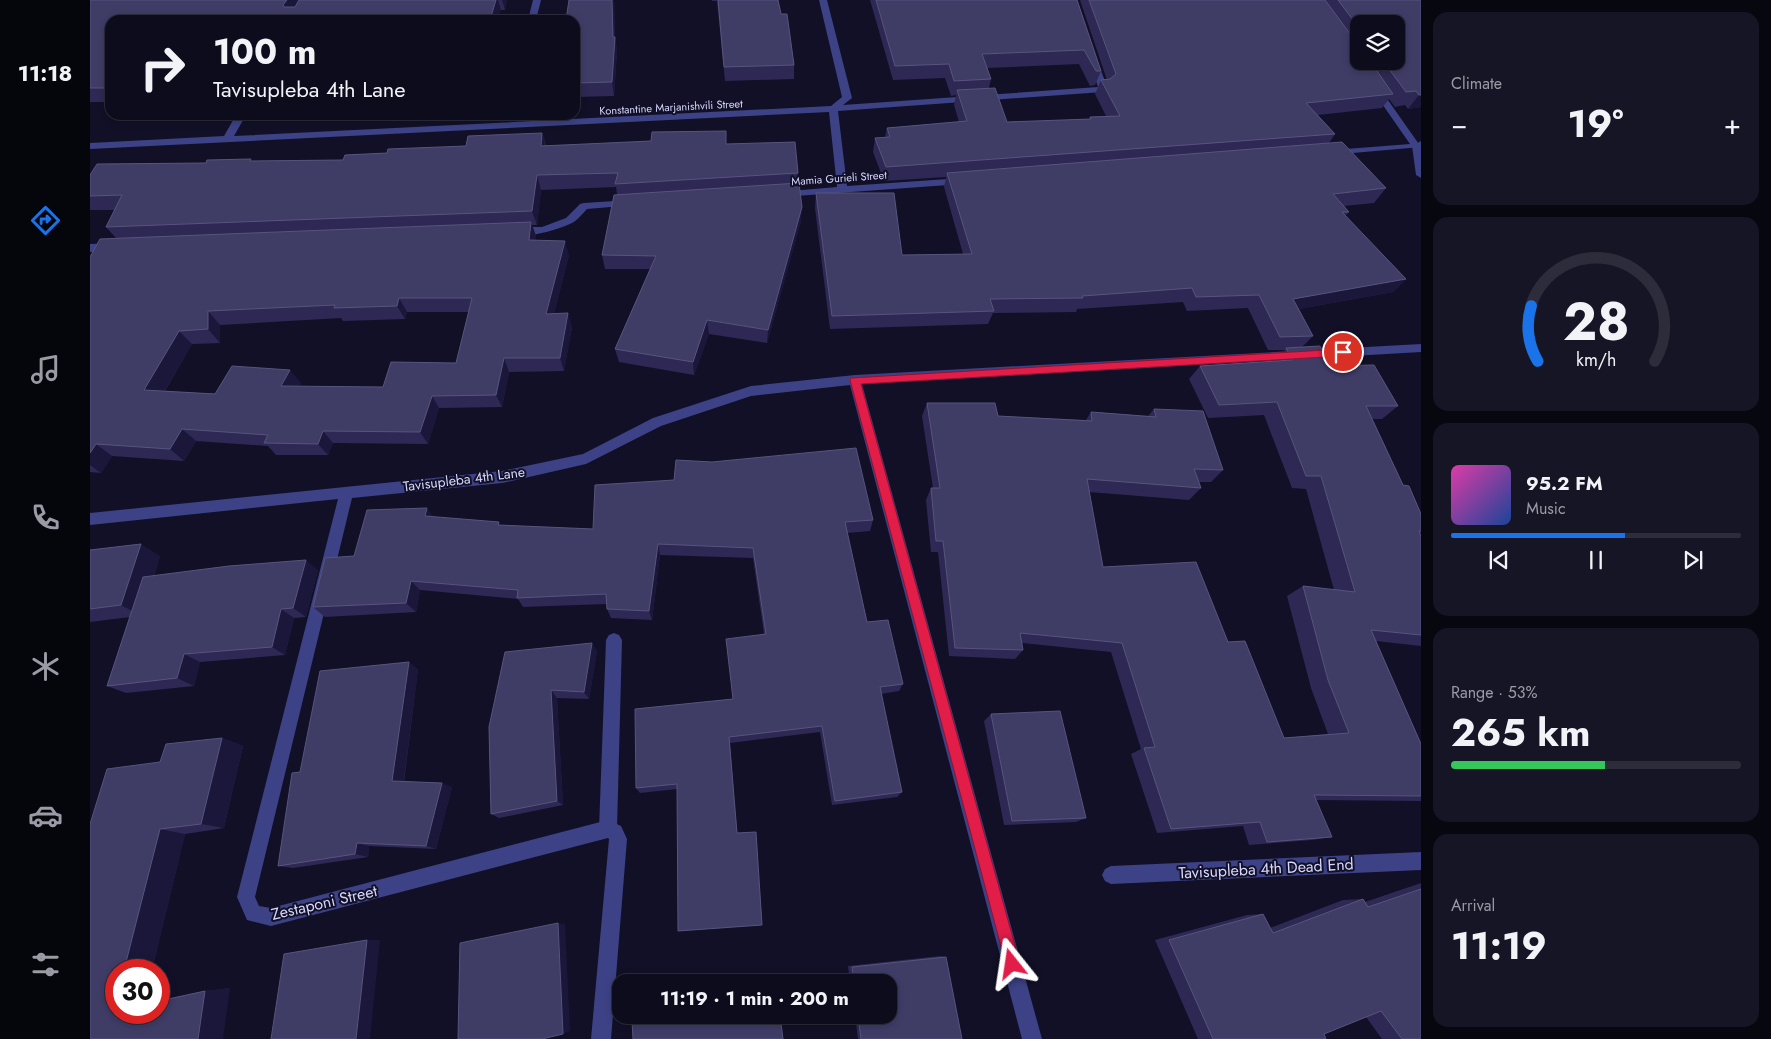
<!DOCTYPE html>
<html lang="en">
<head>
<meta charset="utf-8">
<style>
	:root { --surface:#0d0c1d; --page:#161526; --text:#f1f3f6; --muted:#9a9ba4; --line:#2d2c3b; --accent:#1a73e8 }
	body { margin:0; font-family:Jost,sans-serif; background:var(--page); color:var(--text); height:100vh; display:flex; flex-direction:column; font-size:19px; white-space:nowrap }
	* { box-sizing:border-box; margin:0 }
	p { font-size:16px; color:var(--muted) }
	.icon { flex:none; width:28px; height:28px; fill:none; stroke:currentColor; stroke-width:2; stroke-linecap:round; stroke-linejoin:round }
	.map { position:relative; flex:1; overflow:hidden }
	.sheet { display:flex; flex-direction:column; gap:12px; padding:12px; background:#070710; width:350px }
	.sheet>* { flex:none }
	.top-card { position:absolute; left:15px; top:15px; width:475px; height:105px; border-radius:15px; box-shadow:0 2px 8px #0003,0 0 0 1px var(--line); background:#0d0c1d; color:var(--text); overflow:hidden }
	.controls { position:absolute; left:1260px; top:15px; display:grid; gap:10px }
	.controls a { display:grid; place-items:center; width:55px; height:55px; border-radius:10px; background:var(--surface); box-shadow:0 2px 8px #0003,0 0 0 1px var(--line); font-size:25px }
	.speed { position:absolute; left:15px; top:959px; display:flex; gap:10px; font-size:25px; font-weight:700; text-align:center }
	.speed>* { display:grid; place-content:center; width:65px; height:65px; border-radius:50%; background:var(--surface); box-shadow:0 2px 8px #0003,0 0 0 1px var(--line); line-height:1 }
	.speed .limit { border:8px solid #d22; background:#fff; color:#111 }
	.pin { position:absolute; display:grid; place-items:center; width:42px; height:42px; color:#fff; margin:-21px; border:2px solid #fff; border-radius:50%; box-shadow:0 1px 5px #0007 }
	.me { position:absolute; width:55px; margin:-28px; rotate:345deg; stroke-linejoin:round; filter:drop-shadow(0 0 4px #0008) }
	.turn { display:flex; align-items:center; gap:18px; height:105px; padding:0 25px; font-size:22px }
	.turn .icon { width:65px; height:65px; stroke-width:2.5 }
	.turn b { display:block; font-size:35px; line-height:42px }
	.big { font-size:38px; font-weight:700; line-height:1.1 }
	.sheet .tile { flex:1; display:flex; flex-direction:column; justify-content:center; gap:8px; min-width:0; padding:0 18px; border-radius:15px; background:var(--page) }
	.sheet .dial { align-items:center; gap:0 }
	.dial svg { height:130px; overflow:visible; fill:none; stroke:var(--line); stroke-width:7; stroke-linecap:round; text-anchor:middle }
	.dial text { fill:var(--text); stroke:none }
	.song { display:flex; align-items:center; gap:15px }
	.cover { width:60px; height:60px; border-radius:8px; background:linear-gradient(135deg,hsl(320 70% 55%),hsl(220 70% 35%)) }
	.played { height:5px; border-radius:2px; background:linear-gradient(90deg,var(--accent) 60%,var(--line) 60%) }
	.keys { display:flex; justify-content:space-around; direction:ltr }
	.heat { display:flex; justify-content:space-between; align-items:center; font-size:28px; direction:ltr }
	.charge { height:8px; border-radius:4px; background:linear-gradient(90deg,#34c759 53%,var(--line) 0) }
	.trip { position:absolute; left:522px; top:974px; width:285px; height:50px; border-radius:15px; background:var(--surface); box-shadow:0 2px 8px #0003,0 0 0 1px var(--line); font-weight:700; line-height:50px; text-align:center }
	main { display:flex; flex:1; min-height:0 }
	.dock { display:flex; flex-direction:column; width:90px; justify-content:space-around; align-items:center; background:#05050c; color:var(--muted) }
	.dock .icon { width:35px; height:35px }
	.dock .selected { color:var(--accent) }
	.dock b { font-size:22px; color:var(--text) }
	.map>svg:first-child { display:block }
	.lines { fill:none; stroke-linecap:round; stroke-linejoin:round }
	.service { fill:#3c4285; fill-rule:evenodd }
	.minor { fill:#3c4285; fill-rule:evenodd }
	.tertiary { fill:#3c4285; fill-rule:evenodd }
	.wall { fill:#2d2954; fill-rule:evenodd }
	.shaded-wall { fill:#1a173a }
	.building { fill:#3f3c66; stroke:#57547e; fill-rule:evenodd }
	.route { fill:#e11d48; stroke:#92132f }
	.labels { text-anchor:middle; stroke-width:4; stroke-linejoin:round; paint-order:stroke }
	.far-street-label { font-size:11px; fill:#d7d7fe; stroke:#111027 }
	.street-label { font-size:14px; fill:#d7d7fe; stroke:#111027 }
	.near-street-label { font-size:16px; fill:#d7d7fe; stroke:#111027 }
</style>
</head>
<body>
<main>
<nav class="dock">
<b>11:18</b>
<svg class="icon selected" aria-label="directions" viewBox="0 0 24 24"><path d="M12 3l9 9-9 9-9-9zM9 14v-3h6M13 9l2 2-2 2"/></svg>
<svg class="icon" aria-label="music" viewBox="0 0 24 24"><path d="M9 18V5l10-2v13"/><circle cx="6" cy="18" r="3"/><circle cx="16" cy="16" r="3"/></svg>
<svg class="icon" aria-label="phone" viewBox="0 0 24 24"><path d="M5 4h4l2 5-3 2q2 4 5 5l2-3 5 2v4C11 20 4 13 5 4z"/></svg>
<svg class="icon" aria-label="climate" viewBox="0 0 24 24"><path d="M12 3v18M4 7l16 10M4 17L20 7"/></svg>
<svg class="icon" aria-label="car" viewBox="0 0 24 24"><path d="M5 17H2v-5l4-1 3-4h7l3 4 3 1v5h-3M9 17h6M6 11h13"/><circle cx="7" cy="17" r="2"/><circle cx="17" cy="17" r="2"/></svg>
<svg class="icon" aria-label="filters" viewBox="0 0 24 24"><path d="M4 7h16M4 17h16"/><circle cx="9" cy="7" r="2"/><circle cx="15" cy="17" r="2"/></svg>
</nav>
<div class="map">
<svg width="1331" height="1039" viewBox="0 0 1331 1039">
	<rect width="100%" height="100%" fill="#111027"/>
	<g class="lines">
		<path class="service" d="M524,633l5,2 3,5 -5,189 -3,6 -6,3 -6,-3 -3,-6 7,-189 3,-5z"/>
		<path class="minor" d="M443,0h8l-5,20h-8z
			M729,0h8l25,98 -9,7 255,-18 -9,-27 4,-3 4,3 11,29 -5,3 -265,19 9,75 115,-8 5,3 -5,3 -180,13 -5,-3 1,-2 59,-5 -8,-75 -739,37v-6l134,-7 12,-21h10l-12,21 597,-30 11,-9z
			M1285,85l3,1 43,61 -91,8v-4l3,-1 77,-6 -39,-56z
			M540,200l5,3 -1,2 -47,4c-5,5 -9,11 -15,14 -12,6 -52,19 -62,8l5,-4h27l24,-9 14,-14 4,-1z
			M24,243l5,4 -1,3 -28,2v-8z
			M1331,344v8l-559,32 180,655h-20l-172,-654 -99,11 -90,30 -75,38 -84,19 -150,15 -97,399 4,9 12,2 337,-88 13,6 6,13 -16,200h-20l18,-200 -1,-1 -337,88 -24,-6 -10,-23 101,-398 -248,26v-12l412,-42 81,-17 70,-36 98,-32 104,-11z
			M1331,852v18l-310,14 -6,-3 -3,-6 3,-6 6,-3z"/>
		<path class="tertiary" d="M1331,141v37l-5,-3 -4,-29z"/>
	</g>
	<path class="wall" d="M0,0h417l-2,10 -395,10v82h-20z
		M479,0h45l1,37 2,14 -3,45 -39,1v-77z
		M622,0h66l3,14 13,51v14l-69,2 -8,-80h-5z
		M780,0h207l24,71 -6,14 -5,1 -11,-22 -92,4 4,11 -2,9 18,34 82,-3 1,-2 16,-1 -11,-22 6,-14h6l-27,-80h341v107l-13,2 -3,-4 -10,2 -6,-8 -7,9 -64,7 17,19 -6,9 57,45 -12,15 -30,3 5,6 -4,4 61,63 -13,13 -94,17 14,27 -11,11 28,19 68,40 -16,13h-10l31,66 18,29v132l-45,-5 45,103v57l-105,-1 16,37 -20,3 -63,5 -6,-19 -86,7 -26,-79 10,-5 -30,-97 -89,-9 1,7 -8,9 -66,-3 -11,-104h-7l-5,-52 5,-12h2l-11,-72 5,-13 71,13 88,4 5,-8 57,4 6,-7 69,61 -12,12h-12l2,6 -12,12 -100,-8 14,75 125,75 56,96 44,-4 -17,-46 -24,-92 16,-10 31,4 -28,-101 -14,-1 -28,-73 -56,3 -19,-39 11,-13 75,-5 10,-11h-17l-20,-42 -61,3 -4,-9 -106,7 -1,3 -83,1 -5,11 -158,5 -15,-121 1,-15 86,62 61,-1 -19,-67 2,-10 -62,4 -11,-29 2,-14 10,-1 2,-9 72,-6 -5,-17 2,-10 -5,1 -6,-18 -52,2zM1269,24l37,37h-37z
		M452,133l4,12 180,-1 72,29v10l3,38 -34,122 -58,-9 -15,41 -75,-13 -4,-13 35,-80h-45l-3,-14 15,-61 -1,-7 -75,3 -4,35h-5l4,11 -1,4 34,15 -15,59 18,13 -8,44 -55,1 -7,35 -63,1 -11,36 -95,-1 -5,12h-52l-8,-9 -72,-5 -12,20 -72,-5 -11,17 -11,-1v-215l26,-19 -10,-11 9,-17h-25v-35l116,-12 46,-2 91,-1 44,-7 79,-7zM317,312h62l-13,51 -73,24h-84l2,-4 -86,11 -50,-3 27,-47 28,-1v-18l121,-7 2,3 62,-2z
		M344,517l67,8 92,4 280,-9 -3,11 -23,2 20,89 36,62 -4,7 -18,3 21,98 -5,5 -65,8 -12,-73 -90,11 7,90 25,92 -85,-136 -37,4 -4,-5 97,-89 31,-65 -11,-76 -93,-3 -8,65 -41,-2 -4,-9 -1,-5 -83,3 -5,-8 -98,-9 -4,22 -91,5 -12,-10z
		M0,549l2,1 68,6 -6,20 164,-6 -12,47 -12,1 -9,37 -85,7 -6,24 -68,7 -19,-7 23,-69 -40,5z
		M507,651l-8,48 -32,-1 6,107 -64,13 -8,-4 -2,-87z
		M328,669l-14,113 48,5 -16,62 -67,-3 -1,11 -75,11 -15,-2 22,-94z
		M901,714l95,104 -10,4 -72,3 -20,-104z
		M132,738l21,8 -19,82 -39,6 -33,136h-36v42l89,-21 25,-3 -140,51 70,-277z
		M1331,883v156h-39l-16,-22 -42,17 2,5h-128l-43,-99 92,-25 16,-1 7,14 73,-28 20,-1 2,3z
		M850,956l6,1 16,82h-104l-3,-24h34v-33h-39l-2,-16z
		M560,1015h130l-148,6 6,-4z"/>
	<path class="shaded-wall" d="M197,0h16l-13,19 -7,-14z
		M406,0h2l3,10 -3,10h-8z
		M412,0h5l-2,10z
		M522,0h2l1,40v-3l2,14 -3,45 -2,-14 1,-45z
		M1329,95h2v12l-13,2z
		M452,133l4,15 -5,-2z
		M447,175l4,15 -4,35 -5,-14z
		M712,207l-1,14 -34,122 1,-13z
		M441,222l5,14 -2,18 -5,-14z
		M475,241l4,14 -18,72 -5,-13z
		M1316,279l-13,13 -111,20 11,-13z
		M309,298l8,14 -2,7 -8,-13z
		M118,311l12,14v18l-12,-14z
		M478,313l4,14 -8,44 -4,-13z
		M617,320l2,14 -15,41 -1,-13z
		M89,331l13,13 -34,58 -14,-12z
		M414,358l5,14 -7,35 -6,-12z
		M200,370l11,13 -9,16 -11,-13z
		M342,396l7,12 -11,36 -8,-12z
		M92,429l14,12 -12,20 -14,-12z
		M233,431l10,12 -5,12 -10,-11z
		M6,444l16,12 -11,17 -11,-8v-12z
		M337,508l8,11 -10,-3z
		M51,544l19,12 -19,60 -20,-11z
		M568,544l2,11 -8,65 -3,-9z
		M216,560l12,10 -12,47 -13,-9z
		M321,581l9,9 -4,22 -10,-9z
		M191,609l13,9 -9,37 -13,-8z
		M502,643l5,8 -8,48 -5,-7z
		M94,654l16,8 -6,24 -17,-8z
		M319,662l9,7 -15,117 -11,-5z
		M461,690l6,8 6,107 -6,-4z
		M132,738l21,8 -19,82 -23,-4z
		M352,783l10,4 -16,62 -10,-3z
		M70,829l25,5 -33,136h-28z
		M267,843l12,3 -1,11 -13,-3z
		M468,923l7,1 5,107 -7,3z
		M277,940h13l-10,99h-14z
		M140,988l-7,51h-25l7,-48z
		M26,1000v11h-2z"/>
	<path class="building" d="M0,0h197l-4,5 1,2h11l4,-7h197l-6,20h-380v68h-20z
		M479,0h43l1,37h2l-3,45 -37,1v-63h-9z
		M628,0h60l3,14h6l7,51 -70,2z
		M786,0h201l24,71h-5l-12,-21 -102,4 9,25 -37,2 -5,-17 -54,2z
		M999,0h236l34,46v15h11l23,33 -87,9 29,31 -449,33 -11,-29 15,-1 -3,-9 80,-7 -10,-31 38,-2 12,34 84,-3 -1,-2 30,-1 -19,-36 9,-1 6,-5z
		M1248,0h83v95h-2l-3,-4 -10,1 -23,-31h13v-37h-37v4z
		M636,131v13l69,-2 3,31 -183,11 3,-11 -81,2 -5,36 -426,16 16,-32 -32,1v-21l7,-11 109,-1 1,-3 44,-1 -1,2 93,-1 2,-5 42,-2 1,-4 78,-3 2,-10 74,-3 -1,13 110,-5 1,-9z
		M1252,142l44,46 -53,6 16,18h-7l64,67 -113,20 20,37 -33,1 -21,-42 -63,2 -4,-9 -110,8 1,2 -93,1 4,12 -162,5 -16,-123h78l8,62 70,-1 -25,-81z
		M709,183l3,24 -34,123 -61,-10 -14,42 -78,-13 41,-93 -54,-1 12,-60z
		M441,222l-2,18 36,1 -19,73 22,-1 -8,45h-56l-8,37 -64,1 -12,36 -97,-1 -5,13 -54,-1 4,-8 -86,-6 -12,20 -74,-5 -6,9v-196l10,-18zM309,298h73l-16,65 -65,-1 -8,25 -102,-1 9,-16 -58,-4 -17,28 -71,-4 35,-59 29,-2v-18l127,-6 -1,3 63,-2z
		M1230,346l10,20 44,-1 24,41h-32l37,79 6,1 12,28v17h-2l2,6v98l-50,-5 50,114v52l-107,-1 18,42 -65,5 -7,-20 -89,7 -27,-81 11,-1 -33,-104 -102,-10 3,17 -68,-2 -12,-107h-7l-5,-53h9l-13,-85h68l3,13 94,5 -1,-9 65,5 -2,-8 49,2 20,59 -29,-1 7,19 -114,-9 16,88 93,-5 32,80 17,-1 39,97 65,-5 -21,-53 -25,-94 52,6 -34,-116h-15l-29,-74 -58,3 -19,-39 92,-6 -6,-12z
		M766,448l17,72 -28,2 22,100 21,-2 15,64 -23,3 22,105 -67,9 -13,-75 -93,11 8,96 19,-1 6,93 -84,6 -1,-147 -41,4 -1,-79 98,-10 -7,-60 40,-5 -13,-86 -95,-4 -9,67 -42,-2 -1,-15 -89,4 1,-8 -107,-9 -5,22 -93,4 12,-49 29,-2 13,-46 60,-2 -2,8 74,6 -1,3 95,4 2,-44 79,-5 2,-20 36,2z
		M51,544l-20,61 -31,4v-59z
		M216,560l-13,48 -12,1 -9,38 -88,7 -7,24 -70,8 36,-109 86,-11z
		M502,643l-8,49 -33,-2 6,111 -66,13 -2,-87 16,-75z
		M319,662l-17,119 50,2 -16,63 -69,-3 -2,11 -77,12 14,-93 8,-1 20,-101z
		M970,711l26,107 -74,3 -21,-107z
		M132,738l-21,86 -41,5 -36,141h-8v30l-2,11h2v1h43v-11l46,-10 -7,48h-108v-215l17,-55 53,-7 6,-18z
		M1331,889v150h-19l-21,-28 -57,23 2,5h-113l-44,-99 94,-26 10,19 90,-34 5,8z
		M468,923l5,111 -21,5h-84l2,-96z
		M277,940l-11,99h-85l13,-85z
		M856,957l16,82h-101l-3,-24h31v-33h-35l-2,-15z
		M584,1015h106l3,24h-150l-1,-18z"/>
	<path class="route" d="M1253,349l5,3 -5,4 -482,28 159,580 -2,5 -6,2 -5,-2 -157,-589 1,-2z"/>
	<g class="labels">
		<g class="far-street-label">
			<text transform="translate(581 107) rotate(-3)" y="4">Konstantine Marjanishvili Street</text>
			<text transform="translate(749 178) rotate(-4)" y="4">Mamia Gurieli Street</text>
		</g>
		<g class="street-label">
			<text transform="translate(374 479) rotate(-7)" y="5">Tavisupleba 4th Lane</text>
		</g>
		<g class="near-street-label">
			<text transform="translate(1176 868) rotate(-3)" y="6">Tavisupleba 4th Dead End</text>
			<text transform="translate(234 902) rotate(-13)" y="6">Zestaponi Street</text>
		</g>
	</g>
</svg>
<div class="controls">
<a><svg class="icon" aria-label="layers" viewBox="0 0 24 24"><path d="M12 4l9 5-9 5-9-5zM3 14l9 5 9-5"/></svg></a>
</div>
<div class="speed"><div class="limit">30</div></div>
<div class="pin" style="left:1253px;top:352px;background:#d93025"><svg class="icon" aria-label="arrive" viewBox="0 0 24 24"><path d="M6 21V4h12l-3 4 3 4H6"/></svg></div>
<svg class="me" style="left:922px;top:964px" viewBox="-20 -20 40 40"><path d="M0-17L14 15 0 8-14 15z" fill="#e11d48" stroke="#fff" stroke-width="4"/></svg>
<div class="trip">11:19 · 1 min · 200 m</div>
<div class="top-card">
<div class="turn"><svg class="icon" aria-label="right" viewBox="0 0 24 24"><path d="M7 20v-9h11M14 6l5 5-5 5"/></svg><div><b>100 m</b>Tavisupleba 4th Lane</div></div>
</div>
</div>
<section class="sheet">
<div class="tile"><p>Climate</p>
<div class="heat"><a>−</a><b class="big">19°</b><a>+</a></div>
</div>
<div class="tile dial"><svg viewBox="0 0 100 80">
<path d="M14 69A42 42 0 1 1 86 69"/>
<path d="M14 69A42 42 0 0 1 10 35" stroke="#1a73e8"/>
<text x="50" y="56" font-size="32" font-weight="700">28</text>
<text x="50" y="72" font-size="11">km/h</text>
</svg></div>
<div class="tile">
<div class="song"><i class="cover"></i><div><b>95.2 FM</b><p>Music</p></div></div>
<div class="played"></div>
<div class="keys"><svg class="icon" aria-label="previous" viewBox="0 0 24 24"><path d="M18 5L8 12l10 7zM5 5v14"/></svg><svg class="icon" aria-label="pause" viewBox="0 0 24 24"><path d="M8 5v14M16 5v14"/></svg><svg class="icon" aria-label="next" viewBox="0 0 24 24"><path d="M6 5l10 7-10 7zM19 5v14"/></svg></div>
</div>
<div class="tile"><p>Range · 53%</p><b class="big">265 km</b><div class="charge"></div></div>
<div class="tile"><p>Arrival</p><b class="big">11:19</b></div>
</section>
</main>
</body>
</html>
